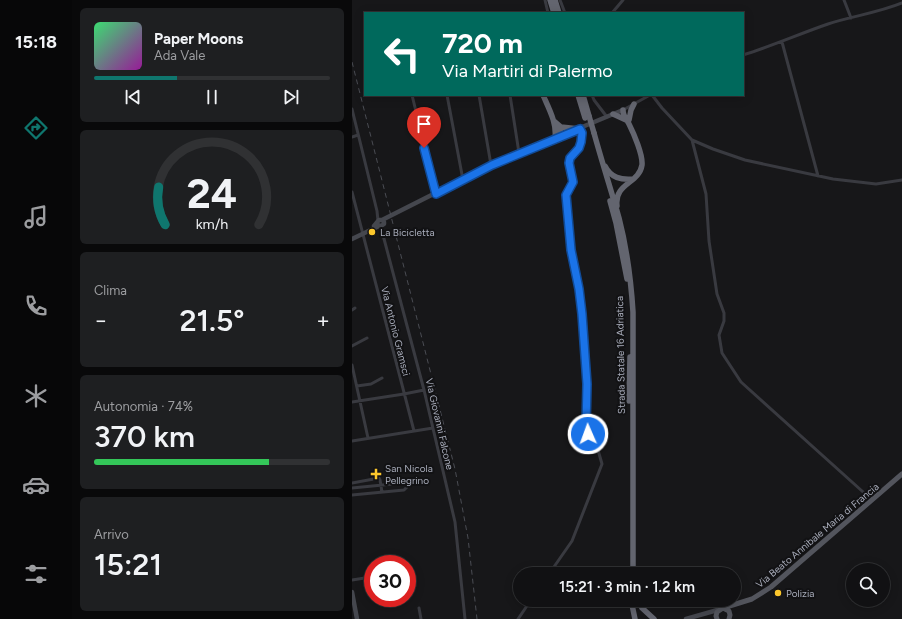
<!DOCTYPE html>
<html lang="it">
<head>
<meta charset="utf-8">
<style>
	:root { --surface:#111113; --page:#1e1f21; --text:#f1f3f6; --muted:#9c9da0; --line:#303133; --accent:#0f766e }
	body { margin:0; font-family:Figtree,sans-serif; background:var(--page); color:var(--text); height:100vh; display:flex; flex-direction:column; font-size:15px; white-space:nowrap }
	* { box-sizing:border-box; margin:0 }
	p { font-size:13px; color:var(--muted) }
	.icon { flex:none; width:22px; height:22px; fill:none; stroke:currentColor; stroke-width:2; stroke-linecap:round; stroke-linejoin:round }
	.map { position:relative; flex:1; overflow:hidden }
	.side { display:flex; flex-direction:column; gap:8px; padding:8px; background:#09090a; width:280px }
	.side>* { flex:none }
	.banner { position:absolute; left:12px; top:12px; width:380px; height:84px; border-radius:0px; box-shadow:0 2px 10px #0003,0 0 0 1px var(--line); background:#00695c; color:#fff; overflow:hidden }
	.controls { position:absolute; left:494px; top:563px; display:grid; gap:8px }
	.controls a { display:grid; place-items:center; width:44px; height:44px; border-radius:50%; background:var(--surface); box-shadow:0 2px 10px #0003,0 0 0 1px var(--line); font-size:20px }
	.speed { position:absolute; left:12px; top:555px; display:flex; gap:8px; font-size:20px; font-weight:700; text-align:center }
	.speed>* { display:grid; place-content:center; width:52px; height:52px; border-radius:50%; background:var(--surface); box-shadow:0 2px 10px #0003,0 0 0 1px var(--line); line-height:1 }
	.speed .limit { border:6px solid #d22; background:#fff; color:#111 }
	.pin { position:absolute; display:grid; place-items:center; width:34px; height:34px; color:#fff; margin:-41px -17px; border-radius:50% 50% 50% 0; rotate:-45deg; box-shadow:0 0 4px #0007 }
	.pin .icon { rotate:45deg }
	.me { position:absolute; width:44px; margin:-22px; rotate:358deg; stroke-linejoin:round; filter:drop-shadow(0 0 3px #0008) }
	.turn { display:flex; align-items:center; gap:14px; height:84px; padding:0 12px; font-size:18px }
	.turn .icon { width:52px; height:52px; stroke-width:2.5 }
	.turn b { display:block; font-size:28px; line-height:34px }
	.big { font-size:30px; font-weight:600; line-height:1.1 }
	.side .card { flex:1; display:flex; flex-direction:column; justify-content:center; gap:6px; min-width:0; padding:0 14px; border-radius:6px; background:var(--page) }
	.side .dial { align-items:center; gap:0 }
	.dial svg { height:104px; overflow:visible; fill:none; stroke:var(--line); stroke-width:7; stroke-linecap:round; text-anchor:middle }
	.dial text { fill:var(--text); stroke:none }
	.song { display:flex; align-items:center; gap:12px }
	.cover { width:48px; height:48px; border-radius:6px; background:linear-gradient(135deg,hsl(140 70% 55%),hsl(300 70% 35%)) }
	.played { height:4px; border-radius:2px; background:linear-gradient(90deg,var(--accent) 35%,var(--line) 35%) }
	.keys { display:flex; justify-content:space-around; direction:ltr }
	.heat { display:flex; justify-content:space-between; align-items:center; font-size:22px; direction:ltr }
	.charge { height:6px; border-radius:3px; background:linear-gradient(90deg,#34c759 74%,var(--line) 0) }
	.trip { position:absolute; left:161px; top:567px; width:228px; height:40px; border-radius:20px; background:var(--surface); box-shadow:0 2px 10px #0003,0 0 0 1px var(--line); font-weight:600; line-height:40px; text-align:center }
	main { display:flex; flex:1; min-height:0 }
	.tab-bar { display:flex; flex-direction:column; width:72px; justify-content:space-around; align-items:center; background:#070708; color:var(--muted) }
	.tab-bar .icon { width:28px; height:28px }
	.tab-bar .current { color:var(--accent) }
	.tab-bar b { font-size:18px; color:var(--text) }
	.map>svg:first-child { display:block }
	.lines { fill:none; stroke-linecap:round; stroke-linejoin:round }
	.street { stroke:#393a40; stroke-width:3 }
	.secondary { stroke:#45474e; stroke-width:4.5 }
	.primary { stroke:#53555d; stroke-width:5 }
	.highway { stroke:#63656f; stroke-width:5.5 }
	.rail { stroke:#4a4c53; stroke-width:1; stroke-dasharray:5 4; stroke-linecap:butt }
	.highway-bridge { stroke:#63656f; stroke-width:5.5 }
	.route-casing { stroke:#114b97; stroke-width:10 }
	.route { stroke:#1a73e8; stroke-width:7 }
	.poi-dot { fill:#fcc72c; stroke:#121214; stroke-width:1.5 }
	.labels { text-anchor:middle; stroke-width:4; stroke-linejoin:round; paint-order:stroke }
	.poi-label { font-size:10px; fill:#a8acba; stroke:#121214; text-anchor:start }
	.street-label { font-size:10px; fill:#a8acba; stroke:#121214 }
</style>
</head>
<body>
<main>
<nav class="tab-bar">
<b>15:18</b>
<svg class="icon current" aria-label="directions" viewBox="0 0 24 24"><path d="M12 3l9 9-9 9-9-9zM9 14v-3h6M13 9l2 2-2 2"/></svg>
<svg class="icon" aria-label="music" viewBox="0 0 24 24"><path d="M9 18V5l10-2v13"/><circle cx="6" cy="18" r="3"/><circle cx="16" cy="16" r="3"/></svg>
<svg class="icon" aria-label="phone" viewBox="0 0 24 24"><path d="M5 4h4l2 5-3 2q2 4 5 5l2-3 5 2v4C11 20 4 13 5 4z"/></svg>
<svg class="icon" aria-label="climate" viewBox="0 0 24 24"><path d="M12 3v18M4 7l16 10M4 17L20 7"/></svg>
<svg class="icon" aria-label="car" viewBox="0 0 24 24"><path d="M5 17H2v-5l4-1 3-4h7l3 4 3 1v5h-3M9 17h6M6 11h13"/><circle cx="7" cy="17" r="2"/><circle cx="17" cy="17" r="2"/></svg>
<svg class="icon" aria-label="filters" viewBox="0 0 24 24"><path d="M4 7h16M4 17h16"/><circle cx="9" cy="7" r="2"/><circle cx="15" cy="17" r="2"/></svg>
</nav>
<section class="side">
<div class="card">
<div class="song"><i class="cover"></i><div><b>Paper Moons</b><p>Ada Vale</p></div></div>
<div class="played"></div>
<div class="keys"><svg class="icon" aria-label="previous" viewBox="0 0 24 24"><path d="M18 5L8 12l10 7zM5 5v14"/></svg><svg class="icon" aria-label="pause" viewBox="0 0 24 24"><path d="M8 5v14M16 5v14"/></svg><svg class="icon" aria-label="next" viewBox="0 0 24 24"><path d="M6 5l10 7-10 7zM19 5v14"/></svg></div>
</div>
<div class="card dial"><svg viewBox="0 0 100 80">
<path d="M14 69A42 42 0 1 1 86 69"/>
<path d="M14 69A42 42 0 0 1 9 40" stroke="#0f766e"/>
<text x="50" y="56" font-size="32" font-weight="700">24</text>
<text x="50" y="72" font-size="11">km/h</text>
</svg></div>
<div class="card"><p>Clima</p>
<div class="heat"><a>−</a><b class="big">21.5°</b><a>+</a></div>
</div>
<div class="card"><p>Autonomia · 74%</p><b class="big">370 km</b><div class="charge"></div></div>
<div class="card"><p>Arrivo</p><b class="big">15:21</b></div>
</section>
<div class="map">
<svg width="550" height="619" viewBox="0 0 550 619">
	<rect width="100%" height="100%" fill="#171719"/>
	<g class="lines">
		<path class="street" d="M193,0l3,13
			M208,0l5,13
			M492,0l7,18
			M260,13l11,-13
			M430,42l36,134
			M391,55c29,-9 56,-21 85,-31 24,-8 50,-11 74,-21
			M60,95l24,99
			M95,95l16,85
			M127,95l12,70
			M158,95l9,58
			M240,95l2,5 13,17
			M300,95l10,13 30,32 14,54 3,47 8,53 7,19v8l-5,14 3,18 19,29 131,118
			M0,109l25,102 1,10
			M271,110l27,-15
			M0,137l6,-2
			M340,140l21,9 32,11 88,19 43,5 26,-4
			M0,192l62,239
			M28,226l3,9 41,155 31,132 10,97
			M0,310l3,-2
			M0,346l15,-8
			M0,365l16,73
			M5,386l14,-2 11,-6
			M0,402l52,-8 20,-4
			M0,441l81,-13
			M0,483l27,-5 1,2 2,12
			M0,488l51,-5 3,2 1,2 -3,3 -52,5
			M197,574l23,-33 30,-77 -4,-14 -10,-16 -1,-7v-43l-5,-70 -3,-25 -8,-39 -5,-55 7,-13 -4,-19 1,-5 9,-10 2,-6v-9l-1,-4
			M0,580l19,-3
			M67,608l2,11
			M166,619l13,-19"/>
		<path class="secondary" d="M30,220l109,-55 132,-55
			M22,226l5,-6h3l2,2v2l-3,2 -4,-1
			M0,239l27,-13
			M0,592l5,27
			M334,619l35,-10"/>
		<path class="primary" d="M371,608l29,-9 19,-12 131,-113
			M365,619l-1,-3 1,-4 6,-4 6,3 1,4 -1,4"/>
		<path class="highway" d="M198,0l4,13
			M203,0l4,13
			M191,95c6,14 14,28 12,43
			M226,95l7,23
			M231,95l6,21
			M261,114l13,6
			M277,120l2,-10 3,-6
			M202,121l7,6 19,2
			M203,126l9,9
			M242,133c8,29 17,57 25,85 8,31 12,62 14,94v262
			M253,166c6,12 16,14 28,13
			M258,201l6,22 11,56
			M265,206c-3,-23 22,-22 25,-41 1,-10 -8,-31 -13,-41 -3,-5 -6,-8 -6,-14
			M277,401l1,-44
			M279,600l4,19
			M286,600l4,8 12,11"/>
		<path class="rail" d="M0,62l103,407 13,69 9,81"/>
		<path class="highway-bridge" d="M237,116l5,17"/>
	</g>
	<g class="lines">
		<g class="route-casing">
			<path id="route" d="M72,148l12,46 56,-29 88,-36 2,4 -1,9 -2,6 -9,10 -1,5 4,19 -7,13 5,55 8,39 3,25 5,70 -1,43 2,7"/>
		</g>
		<use href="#route" class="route"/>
	</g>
	<g class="poi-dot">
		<circle cx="20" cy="232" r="4"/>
		<path d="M22 468h4v4h4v4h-4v4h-4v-4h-4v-4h4z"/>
		<circle cx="426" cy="593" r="4"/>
	</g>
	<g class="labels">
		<g class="poi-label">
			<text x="28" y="236">La Bicicletta</text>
			<text x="33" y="472">San Nicola<tspan x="33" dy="12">Pellegrino</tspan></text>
			<text x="434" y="597">Polizia</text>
		</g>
		<g class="street-label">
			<text transform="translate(44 331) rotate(76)" y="4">Via Antonio Gramsci</text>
			<text transform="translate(268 355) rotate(-91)" y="4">Strada Statale 16 Adriatica</text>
			<text transform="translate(88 424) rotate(77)" y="4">Via Giovanni Falcone</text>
			<text transform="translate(465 535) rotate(-40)" y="4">Via Beato Annibale Maria di Francia</text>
		</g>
	</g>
</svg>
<div class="controls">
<a><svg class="icon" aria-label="search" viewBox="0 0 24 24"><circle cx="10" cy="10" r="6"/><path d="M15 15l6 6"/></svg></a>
</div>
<div class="speed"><div class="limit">30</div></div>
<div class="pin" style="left:72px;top:148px;background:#d93025"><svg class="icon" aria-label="arrive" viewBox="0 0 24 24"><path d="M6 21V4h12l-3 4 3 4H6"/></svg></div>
<svg class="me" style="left:236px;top:434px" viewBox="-20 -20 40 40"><circle r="17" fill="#1a73e8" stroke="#fff" stroke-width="3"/><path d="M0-11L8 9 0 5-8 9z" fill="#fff"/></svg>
<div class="trip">15:21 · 3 min · 1.2 km</div>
<div class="banner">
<div class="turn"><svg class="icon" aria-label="left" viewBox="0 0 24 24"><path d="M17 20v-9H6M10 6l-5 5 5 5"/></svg><div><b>720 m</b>Via Martiri di Palermo</div></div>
</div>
</div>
</main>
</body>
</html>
